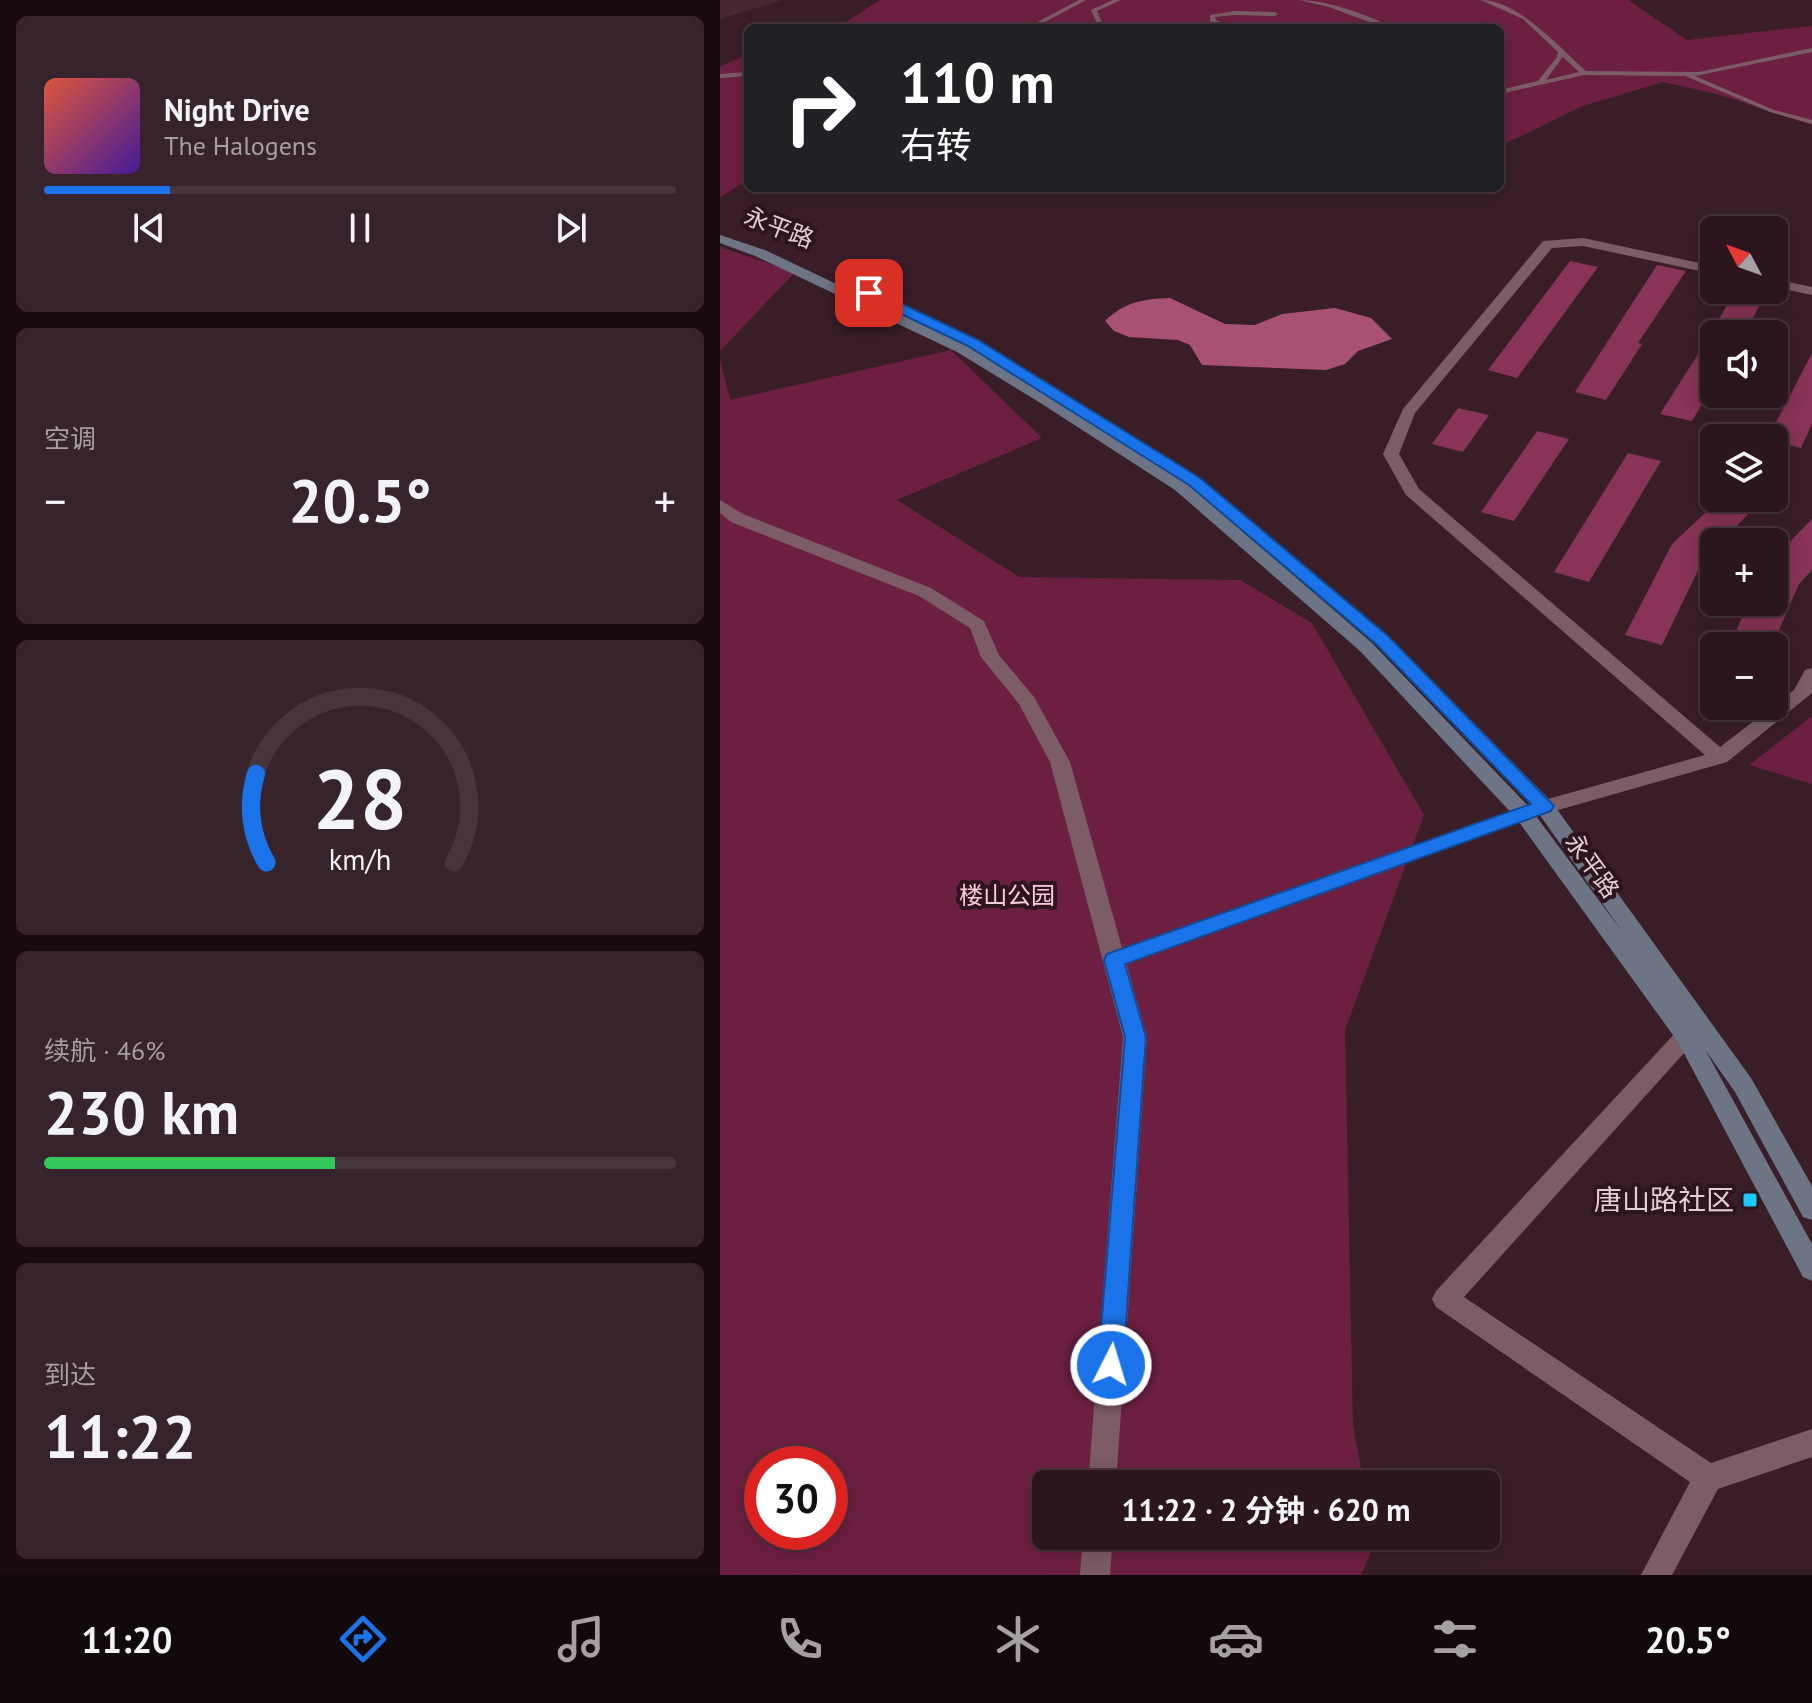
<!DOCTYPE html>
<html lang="zh">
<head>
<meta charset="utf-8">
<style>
	:root { --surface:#2b161e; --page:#37232b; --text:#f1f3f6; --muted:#a69fa4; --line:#47353c; --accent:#1a73e8 }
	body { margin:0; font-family:"PT Sans","Noto Sans SC",sans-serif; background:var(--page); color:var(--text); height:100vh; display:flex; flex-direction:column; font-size:30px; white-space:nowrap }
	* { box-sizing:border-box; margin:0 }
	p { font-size:26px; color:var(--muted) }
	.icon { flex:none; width:44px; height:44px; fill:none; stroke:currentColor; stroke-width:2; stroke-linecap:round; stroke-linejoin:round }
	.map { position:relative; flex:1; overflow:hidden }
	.drawer { display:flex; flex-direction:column; gap:16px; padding:16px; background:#180c10; width:720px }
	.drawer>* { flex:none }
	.hud { position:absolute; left:24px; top:24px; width:760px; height:168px; border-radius:12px; box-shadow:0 4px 20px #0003,0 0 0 2px var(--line); background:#202124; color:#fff; overflow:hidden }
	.needle { width:52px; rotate:311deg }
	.controls { position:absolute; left:980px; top:216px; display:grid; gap:16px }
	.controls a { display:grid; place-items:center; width:88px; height:88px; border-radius:12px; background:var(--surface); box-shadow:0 4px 20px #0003,0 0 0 2px var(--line); font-size:40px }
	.speed { position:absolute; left:24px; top:1446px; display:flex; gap:16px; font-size:40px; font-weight:700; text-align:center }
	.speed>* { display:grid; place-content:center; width:104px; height:104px; border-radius:50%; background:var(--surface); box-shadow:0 4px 20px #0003,0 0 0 2px var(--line); line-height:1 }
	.speed .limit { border:12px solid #d22; background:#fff; color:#111 }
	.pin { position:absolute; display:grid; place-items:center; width:68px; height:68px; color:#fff; margin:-34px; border-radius:16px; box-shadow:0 4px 12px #0006 }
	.me { position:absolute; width:88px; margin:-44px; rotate:5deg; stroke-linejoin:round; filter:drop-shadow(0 0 6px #0008) }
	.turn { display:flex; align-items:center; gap:28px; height:168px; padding:0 24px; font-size:36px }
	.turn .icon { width:104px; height:104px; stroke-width:2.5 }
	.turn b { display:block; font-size:56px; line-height:68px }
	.big { font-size:60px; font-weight:700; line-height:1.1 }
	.drawer .widget { flex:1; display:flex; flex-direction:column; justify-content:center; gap:12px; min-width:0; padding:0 28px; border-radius:12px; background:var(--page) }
	.drawer .dial { align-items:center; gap:0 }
	.dial svg { height:208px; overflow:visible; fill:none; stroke:var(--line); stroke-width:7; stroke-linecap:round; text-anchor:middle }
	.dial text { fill:var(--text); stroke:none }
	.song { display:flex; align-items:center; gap:24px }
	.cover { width:96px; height:96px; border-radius:12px; background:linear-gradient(135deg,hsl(10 70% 55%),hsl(260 70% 35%)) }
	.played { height:8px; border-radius:4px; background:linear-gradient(90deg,var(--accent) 20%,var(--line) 20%) }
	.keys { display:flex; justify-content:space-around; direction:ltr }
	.heat { display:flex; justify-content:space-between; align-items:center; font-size:44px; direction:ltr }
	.charge { height:12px; border-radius:6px; background:linear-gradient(90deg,#34c759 46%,var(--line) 0) }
	.trip { position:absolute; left:312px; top:1470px; width:468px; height:80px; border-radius:12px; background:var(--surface); box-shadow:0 4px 20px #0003,0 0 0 2px var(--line); font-weight:700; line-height:80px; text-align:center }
	.menu { display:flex; height:128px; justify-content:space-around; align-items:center; background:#11090c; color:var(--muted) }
	.menu .icon { width:56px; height:56px }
	.menu .current { color:var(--accent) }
	.menu b { font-size:36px; color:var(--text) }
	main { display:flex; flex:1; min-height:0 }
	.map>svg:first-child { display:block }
	.built { fill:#482633 }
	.green { fill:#6d1f42; fill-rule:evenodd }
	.water { fill:#a95174 }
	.building { fill:#883357 }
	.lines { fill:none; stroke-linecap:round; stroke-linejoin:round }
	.lane { fill:#7c5c67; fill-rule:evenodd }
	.street { fill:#7c5c67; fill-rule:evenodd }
	.secondary { fill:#6c7486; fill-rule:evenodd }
	.route { fill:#1a73e8; stroke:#114b97; stroke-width:2 }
	.poi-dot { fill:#1bcafc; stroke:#2e141e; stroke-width:3 }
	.labels { text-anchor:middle; stroke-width:8; stroke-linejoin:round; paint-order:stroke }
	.street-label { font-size:24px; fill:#e2cfd5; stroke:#2e141e }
	.park-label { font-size:24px; fill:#feccdc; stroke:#2e141e }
	.near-poi-label { font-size:28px; fill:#e2cfd5; stroke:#2e141e; text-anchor:end }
</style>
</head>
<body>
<main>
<section class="drawer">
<div class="widget">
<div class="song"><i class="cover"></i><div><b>Night Drive</b><p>The Halogens</p></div></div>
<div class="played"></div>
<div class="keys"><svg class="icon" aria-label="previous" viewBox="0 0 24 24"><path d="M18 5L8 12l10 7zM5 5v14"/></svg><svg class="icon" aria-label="pause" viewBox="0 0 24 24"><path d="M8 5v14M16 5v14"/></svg><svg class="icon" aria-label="next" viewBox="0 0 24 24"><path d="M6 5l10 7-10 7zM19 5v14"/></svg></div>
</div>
<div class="widget"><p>空调</p>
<div class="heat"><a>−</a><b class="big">20.5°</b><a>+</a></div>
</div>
<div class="widget dial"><svg viewBox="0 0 100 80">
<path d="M14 69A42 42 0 1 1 86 69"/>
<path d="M14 69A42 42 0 0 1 10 35" stroke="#1a73e8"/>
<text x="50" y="56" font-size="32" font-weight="700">28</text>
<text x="50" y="72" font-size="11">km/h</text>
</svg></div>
<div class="widget"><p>续航 · 46%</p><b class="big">230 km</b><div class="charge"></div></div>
<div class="widget"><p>到达</p><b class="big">11:22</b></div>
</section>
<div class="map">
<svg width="1092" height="1575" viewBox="0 0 1092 1575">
	<rect width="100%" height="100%" fill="#391e28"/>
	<path class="built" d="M0,0h62l-62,19z"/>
	<path class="green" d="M160,0h748l59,40 125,-14v99l-95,-31 -54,-12 -80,24 -83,40v-118h-674l18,-5z
		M28,54v126l-28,17v-130z
		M0,247l75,25 -75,79z
		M231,350l91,88 -145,62 122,77 221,3 72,43 112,192 -79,215 8,396 11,58h-318v52h328l1,6 -14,33h-641v-1216l10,41zM42,1464h68v68h-68z
		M1092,716v68l-63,-19z"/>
	<path class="water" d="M450,298l55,26 30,1 27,-11 53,-6 36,10 21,21 -34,12 -13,13 -19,6 -124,-5 -12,-20 -12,-5 -49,-3 -15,-6 -9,-10c20,-19 37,-22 65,-23z"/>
	<path class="building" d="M850,261l28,6 -81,111 -29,-8z
		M937,265l29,6 -48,72 4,1 -36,56 -31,-8z
		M1015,290h32l-22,44 -30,-7z
		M994,329v54l-22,38 -32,-7z
		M1092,353v71l-11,24 -27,-7v-3h-6z
		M738,408l31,7 -26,37 -31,-8z
		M817,431l32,8 -55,82 -33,-9z
		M908,453l33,8 -72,121 -35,-10z
		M1001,498h43l-43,44h-7v7l-11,11 -41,85 -37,-10 47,-91z
		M1092,519v51l-13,14 -27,62h-43l20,-44h25v-44z"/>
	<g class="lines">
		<path class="lane" d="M359,0h7l-52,28h-8z
			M393,0h8l-24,11 5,12 52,3 3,2 -59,-2 -7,-16z
			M579,0c28,0 70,15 94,28h-8l-56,-21z
			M761,0c37,0 79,48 105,71l113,1 113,-24v4l-117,24 79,34 38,10v4l-42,-12 -85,-36 -101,-1 -84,19v-4l38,-9 19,-24 1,-5 -35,-33zM843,57l16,15 -33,8 16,-22z
			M515,11l40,1 3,2 -3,2 -40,-1 -20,2 1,3 16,8h-8l-14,-7v-6z
			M333,26h17l3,2h-23z
			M28,72v4l-28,2v-4z
			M803,809l6,4 -2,3 -409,147h-8l-2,-3 2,-3z"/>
		<path class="street" d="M863,238l131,28v8l-131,-28 -31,2 -137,165 -16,41 20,35 301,258 74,-57 11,-20 7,-2v25l-85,69 -204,58 -7,-2 -3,-5 3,-5 189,-53 -299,-260 -23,-41 20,-45 140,-168z
			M1054,279l38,8v8l-38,-8z
			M0,500l23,14 188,74 53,33 15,34 35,42 36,65 77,275 -31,447h-28l35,-447 -73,-275 -31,-58 -38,-47 -11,-29 -51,-32 -188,-74 -11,-9z
			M966,1027l8,3 4,6 -4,6 -230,255 247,166 101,-34v28l-94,32 -46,86h-31l49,-93 -254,-175 -4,-8 4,-8 242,-261z
			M363,1536h30l-3,39h-30z"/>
		<path class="secondary" d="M0,235l45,15 202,96 220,138 185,159 158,165 94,126 -87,-123 -161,-167 -110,-93 -3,-4 3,-4h12l110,93 163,165 200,277 61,108v34l-9,-3 -68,-125 -29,-41 106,193v37l-9,-4 -125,-235 -162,-224 -156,-167 -185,-161 -133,-86 -85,-52 -202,-96 -35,-13z"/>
	</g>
	<path class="route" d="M144,290h9l105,50 222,138 188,158 166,170 -3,5 -426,153 21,73 -23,328 -4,8 -8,3 -9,-3 -4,-8 27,-328 -21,-77 3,-6 424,-150 -155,-160 -187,-159 -221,-139 -104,-50z"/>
	<rect class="poi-dot" x="1022" y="1192" width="16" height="16" rx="4"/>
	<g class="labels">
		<g class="street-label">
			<text transform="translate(59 228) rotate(21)" y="8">永平路</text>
			<text transform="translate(872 866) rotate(54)" y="8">永平路</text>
		</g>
		<g class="park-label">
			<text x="287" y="904">楼山公园</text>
		</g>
		<g class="near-poi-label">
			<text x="1014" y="1210">唐山路社区</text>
		</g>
	</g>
</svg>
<div class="controls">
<a><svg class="needle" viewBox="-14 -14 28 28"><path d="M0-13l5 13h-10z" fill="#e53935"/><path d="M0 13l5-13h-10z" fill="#a69fa4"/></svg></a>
<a><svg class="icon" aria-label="sound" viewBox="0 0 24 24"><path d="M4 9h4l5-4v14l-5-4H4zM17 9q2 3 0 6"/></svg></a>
<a><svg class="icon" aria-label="layers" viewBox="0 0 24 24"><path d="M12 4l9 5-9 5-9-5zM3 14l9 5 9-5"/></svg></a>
<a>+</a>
<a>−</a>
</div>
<div class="speed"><div class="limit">30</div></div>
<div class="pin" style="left:149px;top:293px;background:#d93025"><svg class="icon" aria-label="arrive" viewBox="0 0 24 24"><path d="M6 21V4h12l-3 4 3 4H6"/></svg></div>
<svg class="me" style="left:391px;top:1365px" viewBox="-20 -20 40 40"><circle r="17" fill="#1a73e8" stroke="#fff" stroke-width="3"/><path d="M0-11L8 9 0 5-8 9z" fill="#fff"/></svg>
<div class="trip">11:22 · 2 分钟 · 620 m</div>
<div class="hud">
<div class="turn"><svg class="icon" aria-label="right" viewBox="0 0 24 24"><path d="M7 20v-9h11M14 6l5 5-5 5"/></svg><div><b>110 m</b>右转</div></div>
</div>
</div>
</main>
<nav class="menu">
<b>11:20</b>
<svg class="icon current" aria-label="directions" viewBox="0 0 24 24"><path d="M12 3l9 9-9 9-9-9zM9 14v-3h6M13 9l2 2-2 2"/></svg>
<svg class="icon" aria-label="music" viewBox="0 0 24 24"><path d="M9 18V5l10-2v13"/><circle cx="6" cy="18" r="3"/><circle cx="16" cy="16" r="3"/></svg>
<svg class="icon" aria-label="phone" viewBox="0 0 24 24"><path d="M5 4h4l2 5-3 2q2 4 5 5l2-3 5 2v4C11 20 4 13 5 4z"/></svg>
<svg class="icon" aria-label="climate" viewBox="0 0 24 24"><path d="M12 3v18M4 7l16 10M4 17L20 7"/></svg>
<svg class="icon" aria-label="car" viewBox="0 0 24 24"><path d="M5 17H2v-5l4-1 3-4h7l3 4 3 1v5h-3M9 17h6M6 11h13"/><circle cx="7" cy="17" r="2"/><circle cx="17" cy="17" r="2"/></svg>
<svg class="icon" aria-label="filters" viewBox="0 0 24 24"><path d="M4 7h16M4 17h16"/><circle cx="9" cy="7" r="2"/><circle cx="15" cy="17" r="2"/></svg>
<b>20.5°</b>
</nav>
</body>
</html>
